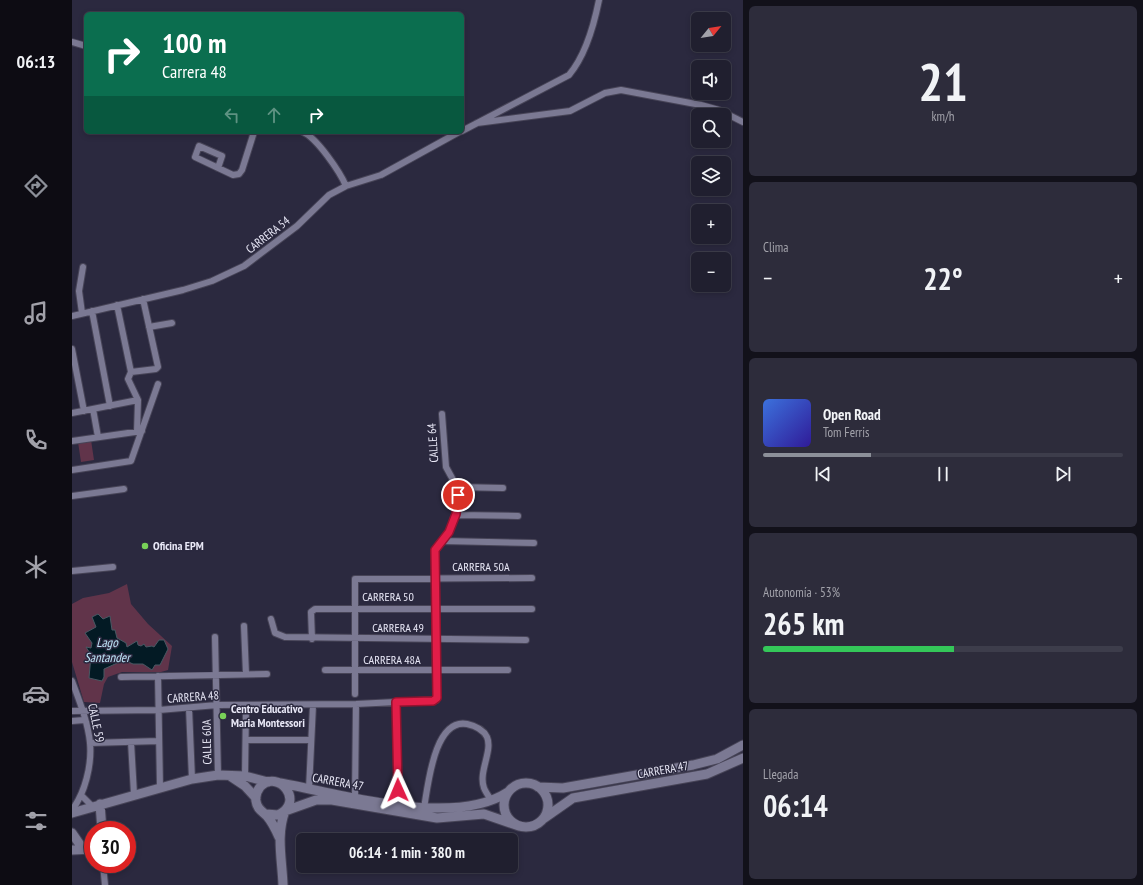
<!DOCTYPE html>
<html lang="es">
<head>
<meta charset="utf-8">
<style>
	:root { --surface:#201f2f; --page:#2d2c3b; --text:#f1f3f6; --muted:#a2a2aa; --line:#3d3d4b; --accent:#8c9099 }
	body { margin:0; font-family:"PT Sans Narrow",sans-serif; background:var(--page); color:var(--text); height:100vh; display:flex; flex-direction:column; font-size:15px; white-space:nowrap }
	* { box-sizing:border-box; margin:0 }
	p { font-size:13px; color:var(--muted) }
	.icon { flex:none; width:22px; height:22px; fill:none; stroke:currentColor; stroke-width:2; stroke-linecap:round; stroke-linejoin:round }
	.map { position:relative; flex:1; overflow:hidden }
	.panel { display:flex; flex-direction:column; gap:6px; padding:6px; background:#12111a; width:400px }
	.panel>* { flex:none }
	.hud { position:absolute; left:12px; top:12px; width:380px; height:122px; border-radius:6px; box-shadow:0 2px 6px #0003,0 0 0 1px var(--line); background:#0b6e4f; color:#fff; overflow:hidden }
	.needle { width:26px; rotate:60deg }
	.buttons { position:absolute; left:619px; top:12px; display:grid; gap:8px }
	.buttons a { display:grid; place-items:center; width:40px; height:40px; border-radius:6px; background:var(--surface); box-shadow:0 2px 6px #0003,0 0 0 1px var(--line); font-size:20px }
	.speed { position:absolute; left:12px; top:821px; display:flex; gap:8px; font-size:20px; font-weight:700; text-align:center }
	.speed>* { display:grid; place-content:center; width:52px; height:52px; border-radius:50%; background:var(--surface); box-shadow:0 2px 6px #0003,0 0 0 1px var(--line); line-height:1 }
	.speed .limit { border:6px solid #d22; background:#fff; color:#111 }
	.pin { position:absolute; display:grid; place-items:center; width:34px; height:34px; color:#fff; margin:-17px; border:2px solid #fff; border-radius:50%; box-shadow:0 1px 4px #0007 }
	.me { position:absolute; width:44px; margin:-22px; rotate:359deg; stroke-linejoin:round; filter:drop-shadow(0 0 3px #0008) }
	.turn { display:flex; align-items:center; gap:14px; height:84px; padding:0 12px; font-size:18px }
	.turn .icon { width:52px; height:52px; stroke-width:2.5 }
	.turn b { display:block; font-size:28px; line-height:34px }
	.lanes { display:flex; align-items:center; height:38px; padding:0 12px; background:#0003; justify-content:center; gap:20px; direction:ltr }
	.lanes .off { opacity:.35 }
	.big { font-size:30px; font-weight:800; line-height:1.1 }
	.panel .tile { flex:1; display:flex; flex-direction:column; justify-content:center; gap:6px; min-width:0; padding:0 14px; border-radius:6px; background:var(--page) }
	.panel .dial { align-items:center; gap:0 }
	.dial b { font-size:52px; line-height:1 }
	.song { display:flex; align-items:center; gap:12px }
	.cover { width:48px; height:48px; border-radius:6px; background:linear-gradient(135deg,hsl(220 70% 55%),hsl(250 70% 35%)) }
	.played { height:4px; border-radius:2px; background:linear-gradient(90deg,var(--accent) 30%,var(--line) 30%) }
	.keys { display:flex; justify-content:space-around; direction:ltr }
	.heat { display:flex; justify-content:space-between; align-items:center; font-size:22px; direction:ltr }
	.charge { height:6px; border-radius:3px; background:linear-gradient(90deg,#34c759 53%,var(--line) 0) }
	.trip { position:absolute; left:224px; top:833px; width:222px; height:40px; border-radius:6px; background:var(--surface); box-shadow:0 2px 6px #0003,0 0 0 1px var(--line); font-weight:800; line-height:40px; text-align:center }
	main { display:flex; flex:1; min-height:0 }
	.tab-bar { display:flex; flex-direction:column; width:72px; justify-content:space-around; align-items:center; background:#0d0c13; color:var(--muted) }
	.tab-bar .icon { width:28px; height:28px }
	.tab-bar .selected { color:var(--accent) }
	.tab-bar b { font-size:18px; color:var(--text) }
	.map>svg:first-child { display:block }
	.green { fill:#61344a }
	.water { fill:#031a24; stroke:#485863 }
	.lines { fill:none; stroke-linecap:round; stroke-linejoin:round }
	.street-casing { stroke:#474457; stroke-width:8 }
	.secondary-casing { stroke:#474457; stroke-width:11 }
	.street { stroke:#7b7993; stroke-width:6 }
	.secondary { stroke:#7b7993; stroke-width:9 }
	.route-casing { stroke:#92132f; stroke-width:10 }
	.route { stroke:#e11d48; stroke-width:7 }
	.poi-dot { fill:#78d158; stroke:#2b293f; stroke-width:1.5 }
	.labels { text-anchor:middle; stroke-width:3; stroke-linejoin:round; paint-order:stroke }
	.street-label { font-size:12px; fill:#e8e7f6; stroke:#2b293f }
	.poi-label { font-size:12px; font-weight:bold; fill:#e8e7f6; stroke:#2b293f; text-anchor:start }
	.water-label { font-size:13px; font-style:italic; fill:#bee4f7; stroke:#2b293f }
</style>
</head>
<body>
<main>
<nav class="tab-bar">
<b>06:13</b>
<svg class="icon selected" aria-label="directions" viewBox="0 0 24 24"><path d="M12 3l9 9-9 9-9-9zM9 14v-3h6M13 9l2 2-2 2"/></svg>
<svg class="icon" aria-label="music" viewBox="0 0 24 24"><path d="M9 18V5l10-2v13"/><circle cx="6" cy="18" r="3"/><circle cx="16" cy="16" r="3"/></svg>
<svg class="icon" aria-label="phone" viewBox="0 0 24 24"><path d="M5 4h4l2 5-3 2q2 4 5 5l2-3 5 2v4C11 20 4 13 5 4z"/></svg>
<svg class="icon" aria-label="climate" viewBox="0 0 24 24"><path d="M12 3v18M4 7l16 10M4 17L20 7"/></svg>
<svg class="icon" aria-label="car" viewBox="0 0 24 24"><path d="M5 17H2v-5l4-1 3-4h7l3 4 3 1v5h-3M9 17h6M6 11h13"/><circle cx="7" cy="17" r="2"/><circle cx="17" cy="17" r="2"/></svg>
<svg class="icon" aria-label="filters" viewBox="0 0 24 24"><path d="M4 7h16M4 17h16"/><circle cx="9" cy="7" r="2"/><circle cx="15" cy="17" r="2"/></svg>
</nav>
<div class="map">
<svg width="671" height="885" viewBox="0 0 671 885">
	<rect width="100%" height="100%" fill="#2b293f"/>
	<path class="green" d="M19,440l3,20 -13,2 -3,-20z
		M55,584l4,20 17,20 24,22 -4,24 -7,2h-39l-14,5 -4,7 -4,19 -16,-1 -12,-40v-58l11,-6 26,-5z"/>
	<path class="water" d="M26,614l5,5 7,-3 2,14h3l2,8 9,5 1,4 10,-6 1,4 3,1 3,-2 2,3 6,-1 2,1 5,-7h5l4,9 -8,16h-5l-3,5 -9,-6h-10l-9,-4 -20,9v8l-2,4 -13,-3 2,-23 -5,-8 5,1 1,-5 -7,-10 11,-6 -4,-10z"/>
	<g class="lines">
		<g class="street-casing">
			<path id="street" d="M0,42l14,4
				M405,123l93,-12 35,-18 16,-3 80,15 18,5 24,12
				M390,131l107,-56c17,-20 25,-50 30,-75
				M231,132c14,6 37,40 43,54
				M146,168l4,-12 -23,-10 -4,11 38,18 6,-1 3,-4 12,-38
				M45,305l14,67
				M20,311l18,95
				M10,313l-3,-22 4,-24
				M0,316l111,-26 29,-9 32,-15 53,-40 32,-31 17,-9 35,-11 78,-43
				M77,327l23,-4
				M0,349l12,62
				M59,372l25,-3 2,-2 -15,-68
				M59,372l-3,7 10,21 -1,32
				M21,409l5,28
				M0,413l66,-13
				M0,441l70,-10
				M0,470l59,-9 27,-77
				M385,487l46,1
				M0,496l52,-7
				M384,515l62,1
				M372,541l90,2
				M0,571l41,-4
				M199,619l4,14 10,4 241,3
				M172,626l2,48
				M143,637l3,138
				M240,639l-1,-27 4,-3h217
				M253,670h183
				M86,676l2,112
				M49,677l146,-3
				M0,681c7,19 16,41 18,62 2,22 -5,50 -18,67
				M283,694v-115l177,-1
				M324,702l2,103
				M117,708l3,71
				M0,711l87,-1 58,-5 139,-1 80,-4 -1,-150 14,-18 8,-23 2,-14 -2,-8 -11,-20 -4,-53
				M0,721l12,-1
				M174,740h65
				M59,742l3,52
				M18,743l69,-2
				M173,776l1,-70
				M237,789l4,-84
				M9,795l11,11
				M283,797l1,-93
				M352,808c4,-22 10,-90 43,-84 9,2 16,5 20,13 6,14 -9,35 -3,51 2,5 5,9 8,13
				M31,864l2,21"/>
		</g>
		<g class="secondary-casing">
			<path id="secondary" d="M158,776l15,10 11,12
				M208,783c62,11 173,45 228,9
				M432 805a22 22 0 1 1 44 0a22 22 0 1 1-44 0Z
				M466,787l25,1 130,-23 24,-6 26,-14
				M28,804l2,26
				M0,813l120,-34 26,-4 27,1 23,6
				M194,814l12,1c28,-13 0,-47 -18,-28 -3,4 -5,9 -4,14 1,8 6,10 11,15 5,6 9,14 12,21
				M471,819l30,-21 134,-24 36,-16
				M0,833l11,16
				M0,850l21,-1
				M211,885c-1,-26 -7,-50 2,-74l31,-11h16l105,18 47,-4 35,12"/>
		</g>
		<use href="#street" class="street"/>
		<use href="#secondary" class="secondary"/>
	</g>
	<g class="lines">
		<g class="route-casing">
			<path id="route" d="M326,790l-2,-88 37,-1 4,-3 -2,-148 14,-18 7,-18 2,-19"/>
		</g>
		<use href="#route" class="route"/>
	</g>
	<g class="poi-dot">
		<circle cx="73" cy="546" r="4"/>
		<circle cx="151" cy="716" r="4"/>
	</g>
	<g class="labels">
		<g class="street-label">
			<text transform="translate(196 235) rotate(-38)" y="4">CARRERA 54</text>
			<text transform="translate(361 443) rotate(-94)" y="4">CALLE 64</text>
			<text x="409" y="571">CARRERA 50A</text>
			<text x="316" y="601">CARRERA 50</text>
			<text x="326" y="632">CARRERA 49</text>
			<text x="320" y="664">CARRERA 48A</text>
			<text transform="translate(121 697) rotate(-4)" y="4">CARRERA 48</text>
			<text transform="translate(24 723) rotate(78)" y="4">CALLE 59</text>
			<text transform="translate(135 742) rotate(-91)" y="4">CALLE 60A</text>
			<text transform="translate(591 770) rotate(-10)" y="4">CARRERA 47</text>
			<text transform="translate(266 782) rotate(10)" y="4">CARRERA 47</text>
		</g>
		<g class="poi-label">
			<text x="81" y="550">Oficina EPM</text>
			<text x="159" y="713">Centro Educativo<tspan x="159" dy="14">Maria Montessori</tspan></text>
		</g>
		<g class="water-label">
			<text x="35" y="647">Lago<tspan x="35" dy="15">Santander</tspan></text>
		</g>
	</g>
</svg>
<div class="buttons">
<a><svg class="needle" viewBox="-14 -14 28 28"><path d="M0-13l5 13h-10z" fill="#e53935"/><path d="M0 13l5-13h-10z" fill="#a2a2aa"/></svg></a>
<a><svg class="icon" aria-label="sound" viewBox="0 0 24 24"><path d="M4 9h4l5-4v14l-5-4H4zM17 9q2 3 0 6"/></svg></a>
<a><svg class="icon" aria-label="search" viewBox="0 0 24 24"><circle cx="10" cy="10" r="6"/><path d="M15 15l6 6"/></svg></a>
<a><svg class="icon" aria-label="layers" viewBox="0 0 24 24"><path d="M12 4l9 5-9 5-9-5zM3 14l9 5 9-5"/></svg></a>
<a>+</a>
<a>−</a>
</div>
<div class="speed"><div class="limit">30</div></div>
<div class="pin" style="left:386px;top:495px;background:#d93025"><svg class="icon" aria-label="arrive" viewBox="0 0 24 24"><path d="M6 21V4h12l-3 4 3 4H6"/></svg></div>
<svg class="me" style="left:326px;top:790px" viewBox="-20 -20 40 40"><path d="M0-17L14 15 0 8-14 15z" fill="#e11d48" stroke="#fff" stroke-width="4"/></svg>
<div class="trip">06:14 · 1 min · 380 m</div>
<div class="hud">
<div class="turn"><svg class="icon" aria-label="right" viewBox="0 0 24 24"><path d="M7 20v-9h11M14 6l5 5-5 5"/></svg><div><b>100 m</b>Carrera 48</div></div>
<div class="lanes"><svg class="icon off" aria-label="left" viewBox="0 0 24 24"><path d="M17 20v-9H6M10 6l-5 5 5 5"/></svg><svg class="icon off" aria-label="ahead" viewBox="0 0 24 24"><path d="M12 20V5M6 11l6-6 6 6"/></svg><svg class="icon" aria-label="right" viewBox="0 0 24 24"><path d="M7 20v-9h11M14 6l5 5-5 5"/></svg></div>
</div>
</div>
<section class="panel">
<div class="tile dial"><b>21</b><p>km/h</p></div>
<div class="tile"><p>Clima</p>
<div class="heat"><a>−</a><b class="big">22°</b><a>+</a></div>
</div>
<div class="tile">
<div class="song"><i class="cover"></i><div><b>Open Road</b><p>Tom Ferris</p></div></div>
<div class="played"></div>
<div class="keys"><svg class="icon" aria-label="previous" viewBox="0 0 24 24"><path d="M18 5L8 12l10 7zM5 5v14"/></svg><svg class="icon" aria-label="pause" viewBox="0 0 24 24"><path d="M8 5v14M16 5v14"/></svg><svg class="icon" aria-label="next" viewBox="0 0 24 24"><path d="M6 5l10 7-10 7zM19 5v14"/></svg></div>
</div>
<div class="tile"><p>Autonomía · 53%</p><b class="big">265 km</b><div class="charge"></div></div>
<div class="tile"><p>Llegada</p><b class="big">06:14</b></div>
</section>
</main>
</body>
</html>
